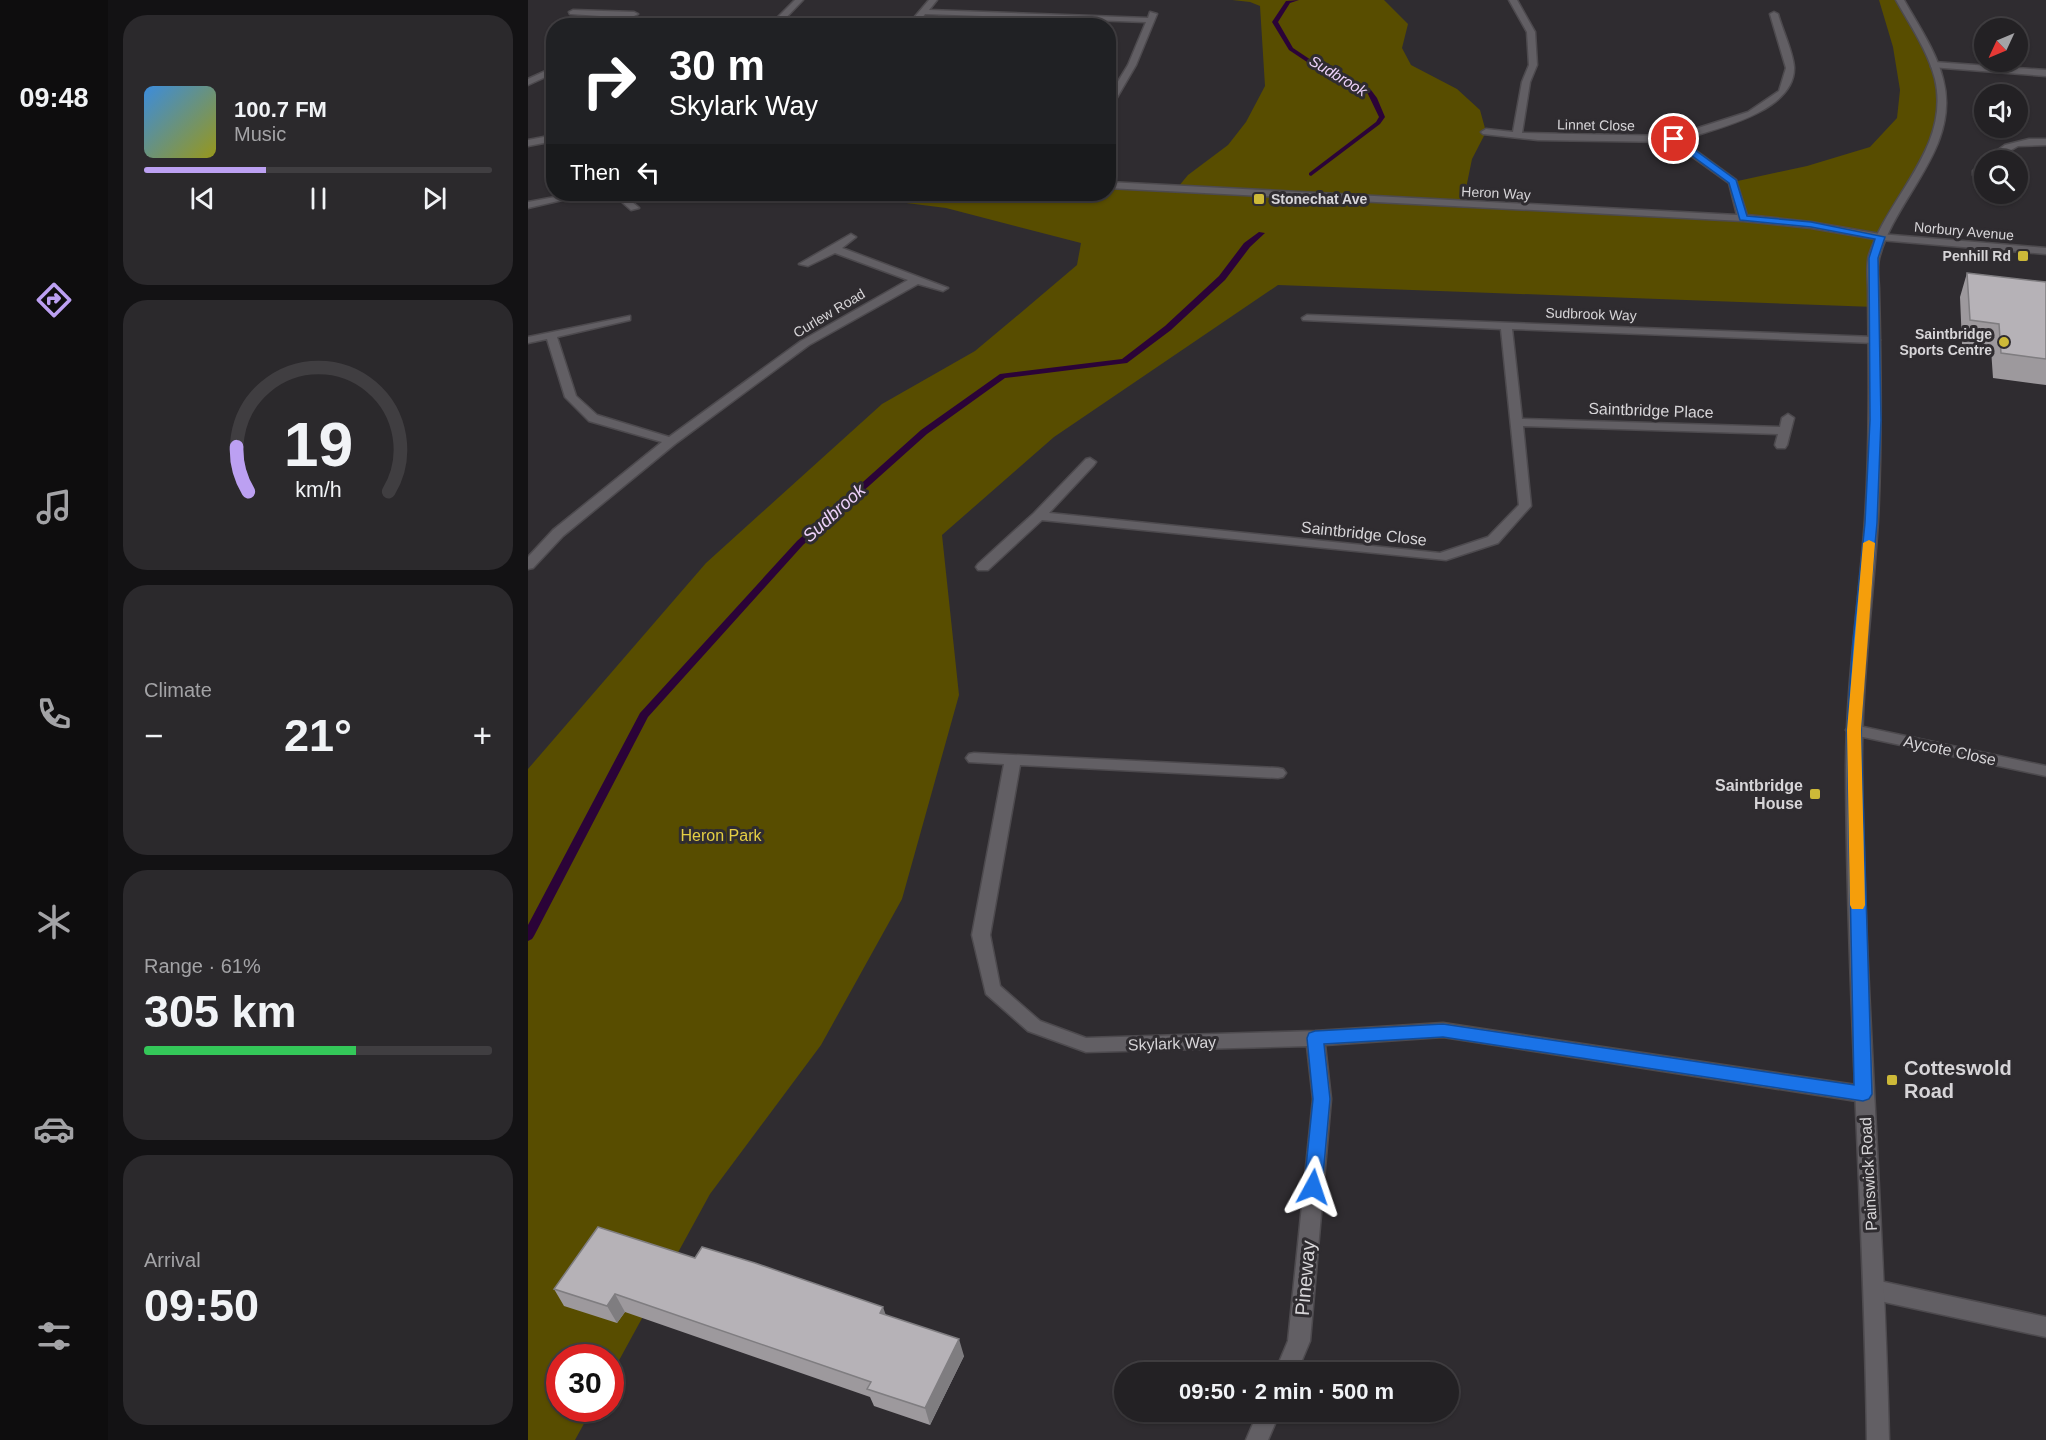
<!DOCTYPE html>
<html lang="en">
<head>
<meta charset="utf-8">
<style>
	:root { --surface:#232124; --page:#2b292c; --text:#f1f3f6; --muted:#a3a3a6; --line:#403e41; --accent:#bca0f2 }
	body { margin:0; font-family:Helvetica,sans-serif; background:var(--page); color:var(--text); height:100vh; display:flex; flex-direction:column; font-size:22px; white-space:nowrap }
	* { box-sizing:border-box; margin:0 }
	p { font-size:20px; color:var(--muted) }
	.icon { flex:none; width:33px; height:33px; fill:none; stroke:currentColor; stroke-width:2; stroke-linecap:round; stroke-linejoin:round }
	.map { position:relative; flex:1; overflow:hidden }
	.details { display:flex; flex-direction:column; gap:15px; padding:15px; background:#131214; width:420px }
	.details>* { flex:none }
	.guide { position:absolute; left:18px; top:18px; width:570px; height:183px; border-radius:24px; box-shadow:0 2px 4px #0004,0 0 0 2px var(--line); background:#202124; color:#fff; overflow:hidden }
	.needle { width:39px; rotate:226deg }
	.buttons { position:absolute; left:1446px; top:18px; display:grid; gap:12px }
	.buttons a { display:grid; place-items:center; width:54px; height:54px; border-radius:50%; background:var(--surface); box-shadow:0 2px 4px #0004,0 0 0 2px var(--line); font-size:30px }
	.speed { position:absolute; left:18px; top:1344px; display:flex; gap:12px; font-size:30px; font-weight:700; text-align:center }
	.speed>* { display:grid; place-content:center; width:78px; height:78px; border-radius:50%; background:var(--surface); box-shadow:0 2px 4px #0004,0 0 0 2px var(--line); line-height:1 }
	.speed .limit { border:9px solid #d22; background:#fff; color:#111 }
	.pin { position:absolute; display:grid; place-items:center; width:51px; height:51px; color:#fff; margin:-26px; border:3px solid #fff; border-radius:50%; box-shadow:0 2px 6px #0007 }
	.me { position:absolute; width:66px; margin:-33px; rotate:5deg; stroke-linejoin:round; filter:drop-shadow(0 0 4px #0008) }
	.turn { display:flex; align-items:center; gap:21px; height:126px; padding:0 24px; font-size:27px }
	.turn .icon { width:78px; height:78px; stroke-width:2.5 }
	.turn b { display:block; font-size:42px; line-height:51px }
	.then { display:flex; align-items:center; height:57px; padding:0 24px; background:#0003; gap:12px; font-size:22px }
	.big { font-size:45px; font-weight:700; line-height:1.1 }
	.details .tile { flex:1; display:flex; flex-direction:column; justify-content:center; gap:9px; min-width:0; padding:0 21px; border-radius:24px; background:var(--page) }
	.details .dial { align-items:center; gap:0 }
	.dial svg { height:156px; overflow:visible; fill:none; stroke:var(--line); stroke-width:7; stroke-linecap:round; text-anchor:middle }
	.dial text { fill:var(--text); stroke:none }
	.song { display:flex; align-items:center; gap:18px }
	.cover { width:72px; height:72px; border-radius:9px; background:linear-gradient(135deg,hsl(210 70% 55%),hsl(60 70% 35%)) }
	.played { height:6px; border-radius:3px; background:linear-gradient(90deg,var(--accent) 35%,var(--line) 35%) }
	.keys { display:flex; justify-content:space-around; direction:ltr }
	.heat { display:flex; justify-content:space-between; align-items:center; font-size:33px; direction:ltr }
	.charge { height:9px; border-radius:4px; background:linear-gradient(90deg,#34c759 61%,var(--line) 0) }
	.trip { position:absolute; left:586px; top:1362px; width:345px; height:60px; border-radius:30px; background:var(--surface); box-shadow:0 2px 4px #0004,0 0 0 2px var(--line); font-weight:700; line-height:60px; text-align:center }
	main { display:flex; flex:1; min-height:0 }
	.dock { display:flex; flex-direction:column; width:108px; justify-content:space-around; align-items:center; background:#0e0d0e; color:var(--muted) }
	.dock .icon { width:42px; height:42px }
	.dock .on { color:var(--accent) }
	.dock b { font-size:27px; color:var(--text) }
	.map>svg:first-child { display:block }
	.green { fill:#584d00 }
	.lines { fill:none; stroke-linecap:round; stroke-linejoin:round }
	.stream { fill:#2b0338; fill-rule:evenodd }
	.minor-casing { stroke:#4d4a4e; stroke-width:3 }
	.secondary-casing { stroke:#4d4a4e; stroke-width:3 }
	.minor { fill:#625f64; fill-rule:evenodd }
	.secondary { fill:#625f64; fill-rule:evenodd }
	.wall { fill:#9d999d }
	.shaded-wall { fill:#7f7d80 }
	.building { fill:#b6b2b7; stroke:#7f7d80; stroke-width:1.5 }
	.route { fill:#1a73e8; stroke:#114b97; stroke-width:1.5 }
	.slow { fill:#f59e0b }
	.poi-dot { fill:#cdb938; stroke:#2f2c30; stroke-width:2 }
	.labels { text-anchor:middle; stroke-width:6; stroke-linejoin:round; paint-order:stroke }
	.far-street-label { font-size:14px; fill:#d7d5d8; stroke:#2f2c30 }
	.far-poi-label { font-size:14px; font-weight:bold; fill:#d7d5d8; stroke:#2f2c30; text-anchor:end }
	.far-water-label { font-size:15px; font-style:italic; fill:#edd1f9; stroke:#2f2c30 }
	.street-label { font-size:16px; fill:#d7d5d8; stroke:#2f2c30 }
	.poi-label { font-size:16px; font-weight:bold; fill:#d7d5d8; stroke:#2f2c30; text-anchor:end }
	.park-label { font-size:16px; fill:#e4ce44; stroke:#2f2c30 }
	.water-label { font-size:18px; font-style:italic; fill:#edd1f9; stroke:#2f2c30 }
	.near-poi-label { font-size:20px; font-weight:bold; fill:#d7d5d8; stroke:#2f2c30; text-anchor:start }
	.near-street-label { font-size:20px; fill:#d7d5d8; stroke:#2f2c30 }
</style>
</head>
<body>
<main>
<nav class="dock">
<b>09:48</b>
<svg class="icon on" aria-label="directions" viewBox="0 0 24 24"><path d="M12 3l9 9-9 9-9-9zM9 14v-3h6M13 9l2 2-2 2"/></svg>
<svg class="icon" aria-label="music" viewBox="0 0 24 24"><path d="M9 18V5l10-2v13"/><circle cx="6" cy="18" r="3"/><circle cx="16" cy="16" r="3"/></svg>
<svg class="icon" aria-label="phone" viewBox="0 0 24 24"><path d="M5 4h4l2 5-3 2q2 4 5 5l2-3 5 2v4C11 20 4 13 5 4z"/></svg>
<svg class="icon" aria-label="climate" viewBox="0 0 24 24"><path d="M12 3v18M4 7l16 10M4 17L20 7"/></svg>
<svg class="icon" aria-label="car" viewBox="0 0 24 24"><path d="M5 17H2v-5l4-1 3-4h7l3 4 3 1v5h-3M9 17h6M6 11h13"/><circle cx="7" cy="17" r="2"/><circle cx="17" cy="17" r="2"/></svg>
<svg class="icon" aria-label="filters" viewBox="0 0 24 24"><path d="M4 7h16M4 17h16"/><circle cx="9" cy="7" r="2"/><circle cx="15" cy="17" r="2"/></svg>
</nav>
<section class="details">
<div class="tile">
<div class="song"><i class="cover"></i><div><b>100.7 FM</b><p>Music</p></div></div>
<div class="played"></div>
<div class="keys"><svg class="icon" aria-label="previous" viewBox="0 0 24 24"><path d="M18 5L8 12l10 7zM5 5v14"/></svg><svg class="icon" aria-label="pause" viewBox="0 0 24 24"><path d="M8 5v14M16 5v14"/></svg><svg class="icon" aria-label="next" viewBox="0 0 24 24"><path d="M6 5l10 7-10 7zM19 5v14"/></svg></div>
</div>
<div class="tile dial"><svg viewBox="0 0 100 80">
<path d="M14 69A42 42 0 1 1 86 69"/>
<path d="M14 69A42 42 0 0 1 8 46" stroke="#bca0f2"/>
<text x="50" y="56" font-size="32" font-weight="700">19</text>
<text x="50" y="72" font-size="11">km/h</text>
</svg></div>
<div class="tile"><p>Climate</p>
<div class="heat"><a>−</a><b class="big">21°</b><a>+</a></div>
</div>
<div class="tile"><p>Range · 61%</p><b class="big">305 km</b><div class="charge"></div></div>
<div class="tile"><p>Arrival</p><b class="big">09:50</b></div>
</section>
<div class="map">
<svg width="1518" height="1440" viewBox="0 0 1518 1440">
	<rect width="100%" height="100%" fill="#2f2c30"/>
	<path class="green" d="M704,0h152l24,24 -6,24 9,17 46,24 23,21 6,22 -14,27 -9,44 280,15 -10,-36 74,-16 63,-19 27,-29 3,-28 -7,-43 -14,-47h21l40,82 -2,47 -65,129 2,49 -597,-22 -224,152 -112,98 17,160 -57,204 -81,146 -111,149 -99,181 -1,-17h-50v50l32,1 -17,31h-47v-671l178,-206 176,-159 93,-53 49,-41 53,-45 4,-22 -135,-35 -111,-14h273l1,-11 69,4 10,-12 40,-30 18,-23 19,-36 -5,-80 -10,-4z"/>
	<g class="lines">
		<path class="stream" d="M771,0l-9,3 -12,19 15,26 24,16 54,26 6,8 8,19 -5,7 -69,52 -2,-1v-2l67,-51 3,-5 -12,-25 -54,-26 -24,-16 -17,-28 14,-21z
			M731,232l6,1 -15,14 -25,33 -54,50 -44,33 -122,15 -78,56 -124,111 -155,172 -114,219 -2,3 -4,2v-16l112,-212 157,-172 124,-111 79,-56 122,-15 43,-33 54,-50 25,-33z"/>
		<g class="minor-casing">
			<path id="minor" d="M267,0h8l-25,26h-9z
				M401,0h8l-8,10 219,8 2,-6 7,2 -21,51 -24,41 -4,3v-11l20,-33 18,-43 -221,-8 -9,12h-9z
				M981,0h8l18,32 2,33 -7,17 -8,51 151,3 75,-24 31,-21 7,-23 -16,-54 4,-2 4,2c4,15 15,38 16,53 2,45 -80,62 -113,73l55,40 11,35 64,7 69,12 166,14v6l-166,-14 -69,-12 -68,-7 -635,-33v-6l629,33 -8,-32 -57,-41 -134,-2 -55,-6 -2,-2 5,-3 27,3 9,-50 7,-17 -2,-33z
				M45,10l61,2 4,2 -4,2h-26l-7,10h-9l8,-10 -30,-2 -1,-2z
				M1406,62l112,8v6l-115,-9v-4z
				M26,67v6l-26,12v-6z
				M26,135v6l-26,5v-6z
				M1501,139h17v6l-28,1 -24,14h-10l21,-15z
				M1456,162v8l-5,5h-6v-4z
				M43,194h17l-60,14v-6z
				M85,194h10l16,14 -8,2z
				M323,234l5,3 -14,11 106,40 -5,3 -25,-7 -109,61 -134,99 -112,92 -30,32 -5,1v-12l25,-27 109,-88 -73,-21 -24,-24 -18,-58 -19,4v-6l102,-21v4l-73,17 19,59 21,19 72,22 132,-96 107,-61 -73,-27 -27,13 -9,-2z
				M779,315l567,22 6,3 -6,3 -362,-14 10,90 258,8 2,-9 6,-4 6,4 -7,27 -2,3h-8l-2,-3 3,-11 -255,-8 8,80 -33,37 -52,17 -404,-40 -54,50h-10l-2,-3 2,-3 56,-51 52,-54 4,-1 6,4 -2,3 -45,48 391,40 48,-16 31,-32 -18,-176 -198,-9 -1,-2z
				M1326,725l192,41v10l-197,-42 -3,-4 3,-4z
				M446,753l304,15 5,1 3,4 -3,4 -5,1 -258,-13 -30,170 10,51 40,35 46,17 229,-7 128,-8 420,63 7,2 2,6 -2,6 -7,2 -420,-65 -118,8 6,54 -21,242 -13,31h-22l13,-31 25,-242 -6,-53 -221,6 -58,-21 -42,-37 -14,-59 32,-171 -35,-2 -3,-4 3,-4z
				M1347,1280l171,37v20l-171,-37 -7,-3 -3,-7 3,-7z
				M730,1412h22l-12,28h-22z"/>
		</g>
		<g class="secondary-casing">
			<path id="secondary" d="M1368,0h8c14,25 32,51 39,79 18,68 -46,116 -63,176 -4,11 -1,25 -1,36 2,77 3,152 -1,229 -5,83 -17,166 -16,250 3,224 22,446 27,670h-22c-3,-224 -20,-447 -21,-671 0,-83 13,-166 19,-249 5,-77 4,-152 3,-229 0,-11 -2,-26 1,-36 19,-59 82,-108 66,-176 -7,-28 -25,-54 -39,-79z"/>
		</g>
		<use href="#minor" class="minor"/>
		<use href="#secondary" class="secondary"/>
	</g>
	<path class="wall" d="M1439,273l79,9v103l-53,-7 -2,-29 -29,-5 -2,-47z
		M167,1258l191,57 78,41 -34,69 -56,-19 -4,-9 -245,-85 -8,11 -53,-17 -10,-17z"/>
	<path class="shaded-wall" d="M87,1294l10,18 -8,11 -10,-17z
		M355,1307l6,17 -9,-11z
		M431,1339l5,17 -34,69 -5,-17z"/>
	<path class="building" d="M1439,273l79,9v77l-45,-6 -2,-29 -29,-4z
		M70,1227l97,31 7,-11 53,16 128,44 -3,6 79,26 -34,69 -58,-19 4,-7 -256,-88 -8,12 -53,-17z"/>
	<path class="route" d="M1144,137h5l59,43 11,36 64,6 74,15 -7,21 3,162 -4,103 -11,118 -5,89 11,364 -3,5 -6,2 -420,-64 -119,7 6,55 -8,88 -2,6 -7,2 -6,-2 -3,-6 9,-88 -6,-61 2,-5 6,-2 128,-7 411,61 -7,-355 6,-89 12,-118 5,-103 -1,-162 6,-19 -64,-12 -71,-7 -11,-37 -57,-42z"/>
	<path class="slow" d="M1341,540l6,3 -14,187 4,175 -2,4h-11l-2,-4 -3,-175 16,-187z"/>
	<g class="poi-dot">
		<rect x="725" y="193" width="12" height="12" rx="3"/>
		<rect x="1489" y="250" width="12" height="12" rx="3"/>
		<circle cx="1476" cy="342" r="6"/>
		<rect x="1281" y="788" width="12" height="12" rx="3"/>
		<rect x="1358" y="1074" width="12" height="12" rx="3"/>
	</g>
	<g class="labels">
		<g class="far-street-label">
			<text transform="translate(1068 125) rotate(1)" y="5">Linnet Close</text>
			<text transform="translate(968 193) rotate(3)" y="5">Heron Way</text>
			<text transform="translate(1436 231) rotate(5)" y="5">Norbury Avenue</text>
			<text transform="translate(301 313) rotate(-31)" y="5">Curlew Road</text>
			<text transform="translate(1063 314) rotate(2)" y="5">Sudbrook Way</text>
		</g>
		<g class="far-poi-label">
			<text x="743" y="204" text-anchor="start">Stonechat Ave</text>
			<text x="1483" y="261">Penhill Rd</text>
			<text x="1464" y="339">Saintbridge<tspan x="1464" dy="16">Sports Centre</tspan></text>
		</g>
		<g class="far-water-label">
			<text transform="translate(810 76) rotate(31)" y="5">Sudbrook</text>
		</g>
		<g class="street-label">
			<text transform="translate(1123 410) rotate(2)" y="6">Saintbridge Place</text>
			<text transform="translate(836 533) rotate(6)" y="6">Saintbridge Close</text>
			<text transform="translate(1422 750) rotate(12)" y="6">Aycote Close</text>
			<text transform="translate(644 1043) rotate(-2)" y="6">Skylark Way</text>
			<text transform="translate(1340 1174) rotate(-93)" y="6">Painswick Road</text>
		</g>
		<g class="poi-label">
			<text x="1275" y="791">Saintbridge<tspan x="1275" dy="18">House</tspan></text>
		</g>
		<g class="park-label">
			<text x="193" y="841">Heron Park</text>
		</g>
		<g class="water-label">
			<text transform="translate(306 513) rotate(-42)" y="6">Sudbrook</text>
		</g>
		<g class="near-poi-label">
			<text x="1376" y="1075">Cotteswold<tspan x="1376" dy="23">Road</tspan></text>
		</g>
		<g class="near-street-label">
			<text transform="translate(777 1278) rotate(-85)" y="7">Pineway</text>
		</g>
	</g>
</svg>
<div class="buttons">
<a><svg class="needle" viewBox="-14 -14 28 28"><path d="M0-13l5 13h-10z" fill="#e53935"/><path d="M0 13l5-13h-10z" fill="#a3a3a6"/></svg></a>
<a><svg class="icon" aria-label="sound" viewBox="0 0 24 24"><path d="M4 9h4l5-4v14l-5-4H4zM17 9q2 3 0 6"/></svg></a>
<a><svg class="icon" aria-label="search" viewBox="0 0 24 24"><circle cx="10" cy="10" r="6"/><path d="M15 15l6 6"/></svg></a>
</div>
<div class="speed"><div class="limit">30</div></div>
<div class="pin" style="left:1146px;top:139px;background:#d93025"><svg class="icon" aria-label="arrive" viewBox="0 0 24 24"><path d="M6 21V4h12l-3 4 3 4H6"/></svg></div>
<svg class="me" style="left:785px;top:1187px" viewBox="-20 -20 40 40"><path d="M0-17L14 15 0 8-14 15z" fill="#1a73e8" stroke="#fff" stroke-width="4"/></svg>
<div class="trip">09:50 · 2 min · 500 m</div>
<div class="guide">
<div class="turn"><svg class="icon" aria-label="right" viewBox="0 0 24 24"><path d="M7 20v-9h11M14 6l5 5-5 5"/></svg><div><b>30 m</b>Skylark Way</div></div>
<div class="then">Then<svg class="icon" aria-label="left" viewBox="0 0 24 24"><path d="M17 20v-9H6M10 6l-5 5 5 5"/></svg></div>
</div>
</div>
</main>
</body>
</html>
